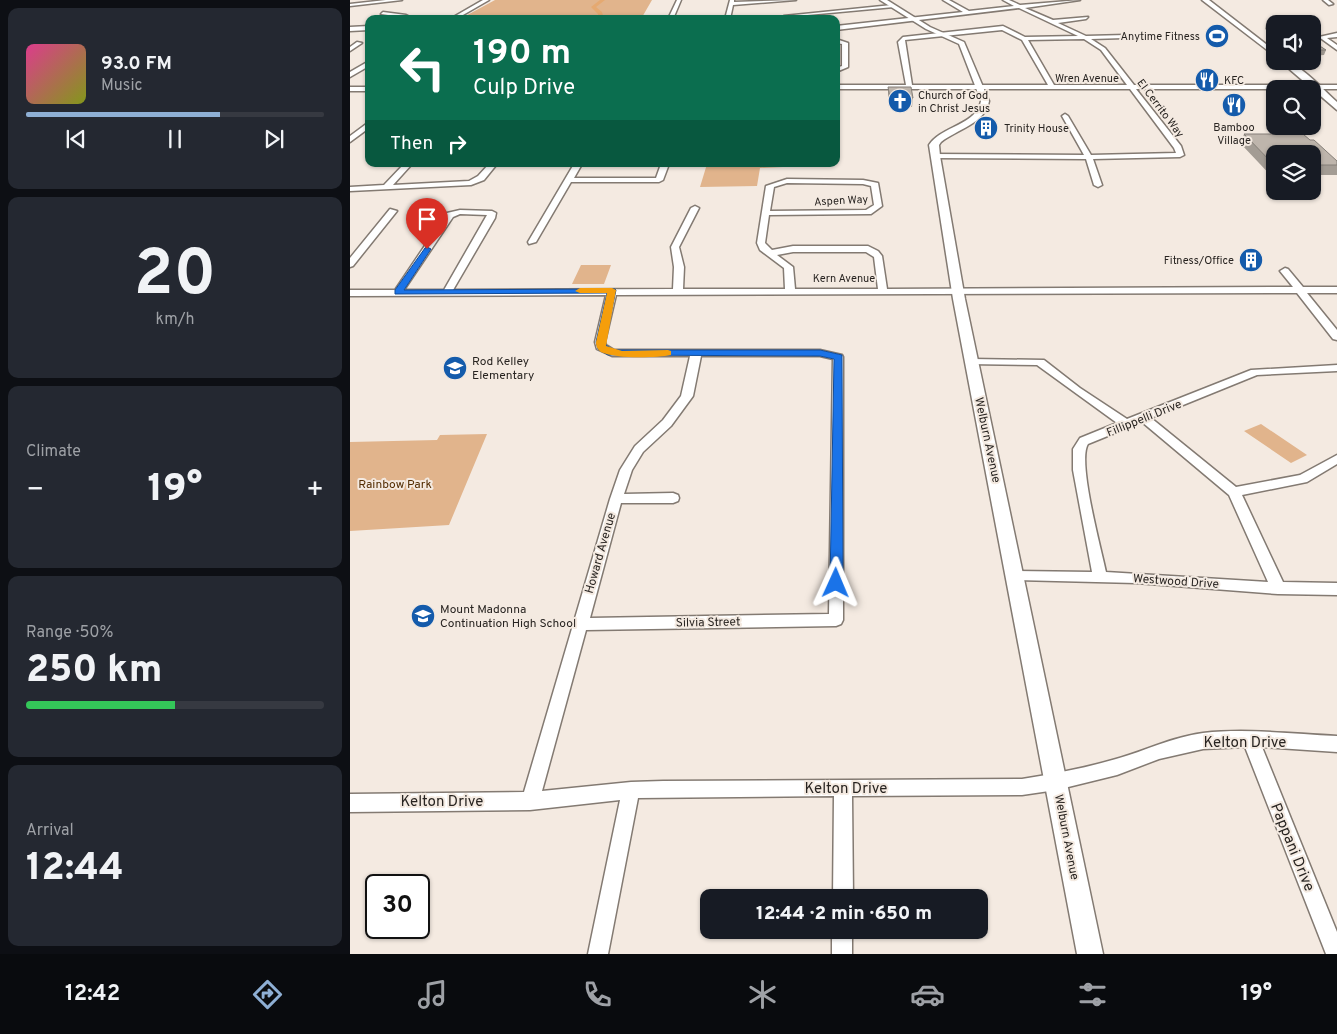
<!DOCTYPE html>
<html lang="en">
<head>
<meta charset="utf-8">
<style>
	:root { --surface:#171b24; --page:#242831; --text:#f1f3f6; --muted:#9ea1a6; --line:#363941; --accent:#8eafd4 }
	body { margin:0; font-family:Overpass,sans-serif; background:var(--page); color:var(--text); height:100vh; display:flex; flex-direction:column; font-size:19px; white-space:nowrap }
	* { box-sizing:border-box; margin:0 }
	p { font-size:16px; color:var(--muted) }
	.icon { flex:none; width:28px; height:28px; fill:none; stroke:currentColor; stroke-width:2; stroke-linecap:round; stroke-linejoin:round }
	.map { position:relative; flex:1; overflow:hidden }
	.drawer { display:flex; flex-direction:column; gap:8px; padding:8px; background:#0d0f14; width:350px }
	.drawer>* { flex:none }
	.banner { position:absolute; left:15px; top:15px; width:475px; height:152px; border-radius:10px; box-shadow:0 1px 4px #0004; background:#0b6e4f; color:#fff; overflow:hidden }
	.fabs { position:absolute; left:916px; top:15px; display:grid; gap:10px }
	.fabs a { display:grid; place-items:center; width:55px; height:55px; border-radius:10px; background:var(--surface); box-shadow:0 1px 4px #0004; font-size:25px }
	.speed { position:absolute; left:15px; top:874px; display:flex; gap:10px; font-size:25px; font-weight:700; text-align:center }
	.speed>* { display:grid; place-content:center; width:65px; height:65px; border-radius:50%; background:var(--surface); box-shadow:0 1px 4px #0004; line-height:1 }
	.speed .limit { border:2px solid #111; border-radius:8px; background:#fff; color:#111 }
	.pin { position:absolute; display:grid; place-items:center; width:42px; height:42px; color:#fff; margin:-51px -21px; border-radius:50% 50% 50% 0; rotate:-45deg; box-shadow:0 0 5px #0007 }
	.pin .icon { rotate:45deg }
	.me { position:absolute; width:55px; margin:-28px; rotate:1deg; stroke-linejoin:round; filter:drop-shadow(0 0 4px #0008) }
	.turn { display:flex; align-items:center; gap:18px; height:105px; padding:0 25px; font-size:22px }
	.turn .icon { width:65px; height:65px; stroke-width:2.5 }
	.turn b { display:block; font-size:35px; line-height:42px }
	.then { display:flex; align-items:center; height:48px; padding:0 25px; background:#0003; gap:10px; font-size:19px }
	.big { font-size:38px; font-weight:800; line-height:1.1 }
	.drawer .widget { flex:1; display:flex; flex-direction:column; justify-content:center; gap:8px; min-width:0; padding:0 18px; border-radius:10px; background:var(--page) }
	.drawer .dial { align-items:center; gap:0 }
	.dial b { font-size:65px; line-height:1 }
	.song { display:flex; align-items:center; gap:15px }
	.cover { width:60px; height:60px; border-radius:8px; background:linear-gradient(135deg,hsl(330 70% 55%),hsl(70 70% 35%)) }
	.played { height:5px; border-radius:2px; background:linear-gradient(90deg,var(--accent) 65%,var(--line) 65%) }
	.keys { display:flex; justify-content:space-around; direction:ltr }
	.heat { display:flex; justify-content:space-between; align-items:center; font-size:28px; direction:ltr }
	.charge { height:8px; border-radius:4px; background:linear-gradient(90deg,#34c759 50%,var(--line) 0) }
	.trip { position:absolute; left:350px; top:889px; width:288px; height:50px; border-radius:10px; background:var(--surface); box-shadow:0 1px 4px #0004; font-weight:800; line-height:50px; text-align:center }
	.tab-bar { display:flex; height:80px; justify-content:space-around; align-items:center; background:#090b0e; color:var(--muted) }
	.tab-bar .icon { width:35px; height:35px }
	.tab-bar .active { color:var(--accent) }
	.tab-bar b { font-size:22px; color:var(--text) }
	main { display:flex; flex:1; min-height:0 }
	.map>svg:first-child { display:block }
	.green { fill:#e1b48c }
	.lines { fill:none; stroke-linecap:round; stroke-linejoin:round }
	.canal { fill:#e5a971; fill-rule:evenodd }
	.minor-casing { stroke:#837a72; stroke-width:3 }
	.major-casing { stroke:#837a72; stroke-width:3 }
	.minor { fill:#fff; fill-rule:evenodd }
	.major { fill:#fff; fill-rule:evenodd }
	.wall { fill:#a39c94 }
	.building { fill:#beb5ac; stroke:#857f78 }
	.route { fill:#1a73e8; stroke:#114b97 }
	.slow { fill:#f59e0b }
	.labels { text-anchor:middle; stroke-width:4; stroke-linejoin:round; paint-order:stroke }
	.far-poi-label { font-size:11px; fill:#282421; stroke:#f4eae1; text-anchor:start }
	.far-street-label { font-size:11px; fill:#282421; stroke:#f4eae1 }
	.poi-label { font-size:12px; fill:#282421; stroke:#f4eae1; text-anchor:start }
	.street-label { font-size:12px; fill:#282421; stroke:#f4eae1 }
	.park-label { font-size:12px; fill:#532c00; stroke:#f4eae1 }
	.near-street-label { font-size:15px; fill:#282421; stroke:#f4eae1 }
</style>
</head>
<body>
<main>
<section class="drawer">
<div class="widget">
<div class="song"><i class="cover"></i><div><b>93.0 FM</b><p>Music</p></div></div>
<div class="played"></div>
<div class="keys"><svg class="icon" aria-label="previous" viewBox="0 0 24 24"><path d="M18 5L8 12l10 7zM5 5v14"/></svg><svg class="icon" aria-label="pause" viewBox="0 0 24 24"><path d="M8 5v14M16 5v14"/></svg><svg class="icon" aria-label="next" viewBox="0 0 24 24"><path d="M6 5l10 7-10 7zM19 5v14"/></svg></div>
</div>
<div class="widget dial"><b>20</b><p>km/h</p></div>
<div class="widget"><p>Climate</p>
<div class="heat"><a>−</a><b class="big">19°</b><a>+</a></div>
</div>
<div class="widget"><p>Range · 50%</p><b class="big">250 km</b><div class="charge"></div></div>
<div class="widget"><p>Arrival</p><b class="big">12:44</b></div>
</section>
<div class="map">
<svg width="987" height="954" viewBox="0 0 987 954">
	<rect width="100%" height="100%" fill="#f4eae1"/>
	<path class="green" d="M145,0h157l-11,19h-181z
		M357,164h76v3l-23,1 -3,18 -57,1z
		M231,265h30l-7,19h-32z
		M911,424l46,31 -16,8 -47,-32z
		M137,434l-38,91 -99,6v-89l87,-2 3,-5z"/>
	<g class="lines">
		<path class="canal" d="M250,0h5l-9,7 6,5 2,7h-5l-1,-5 -7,-7z"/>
		<g class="minor-casing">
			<path id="minor" d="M36,0h16l-52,6v-2z
				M133,0h6l-33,19h-6z
				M327,0h4l-8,19h-5z
				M380,0h4v2l62,-2 -63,5 -3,14h-5z
				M593,0h6l20,11 45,-5 -11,-6h6l11,5 60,-5 -55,8 28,12 35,-3 -2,2 -28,4 28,13 40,-1 -2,3 -33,1 14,9 29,37h203v4h-201l45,57 3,9 -4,2 -87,2 9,26 -4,2 -4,-2 -8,-26 -151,-1h-3v-4l152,1 -22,-39 3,-2 3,2 23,39 85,-2 -2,-5 -44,-59h-294v-4h70l-8,-43 5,-5 100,-11 22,11 53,-1 -59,-28 -183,22v-4l127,-14zM652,30l20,10 26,45h-136l-7,-45zM734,39l17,11 26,35h-73l-26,-45z
				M973,0h5l5,4 -4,1z
				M542,5l2,2 -108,10 -2,-1z
				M33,12l23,3 2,1 -2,3h-6l2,-2 -21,-3z
				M19,26v4l-19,1v-4z
				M987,33v4l-10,1 10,7v5l-18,-13z
				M486,39l12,4v24l-12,5v-4l6,-2v-22l-6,-1z
				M7,42l5,1 -12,8v-4z
				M19,61v5l-19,11v-5z
				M0,87h19v4h-19z
				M19,122v6l-19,14v-6z
				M54,164h8l-19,21 76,-4 9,-5 11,-12h8l-13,16 -13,5 -121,6v-4l34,-2z
				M224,164h8l-8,14h82l5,-14h8l-6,16 -4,2h-88l-35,60 -7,2 -1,-2z
				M437,179l76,1 15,3 4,23 -11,8 -102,1 -4,28 7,7 21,-4h75l10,5 4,5 5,33 406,-2 -13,-16 5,-3 3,1 15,18h34v6h-30l30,37v10l-4,-1 -36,-46 -681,2 -11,47 1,3 8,5h206l22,5 1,2v263l-2,4 -5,2 -250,4 -44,161 89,-9 32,-1 359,-2c32,-5 63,-11 94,-20 29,-8 56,-22 87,-26 44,-5 90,1 134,3v16l-75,-5 75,185v22h-11l-81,-207 -42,2 -44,10 -42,16 -61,15 -34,5 -170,1 1,102h-20l1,-102 -196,2 -30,156h-20l32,-154 -90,10 -180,2v-18l174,-2 86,-293 10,-29 15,-24 28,-26 18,-24 9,-40h-78l-15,-7 -2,-7 11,-47 -256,1v-6h45l52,-77 13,-3 32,1 4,2 -1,5 -42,72 220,-1 1,-22 -3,-20 20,-39 4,-2 4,2 -20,39 5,20 -1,22h102l-1,-21 -24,-18 -3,-7 9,-57zM437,183l76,1 8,2 3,19 -8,5 -96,1 4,-24zM110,214l27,1 -43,75h-40l49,-73zM443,252h73l8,5 4,32h-83l-2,-22 -16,-12zM351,356h119l13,3 -4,255 -239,4 31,-115h52l5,-2 1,-3 -1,-3 -5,-2 -49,1 8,-24 11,-18 28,-26 22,-30z
				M40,209l7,2 -44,55 -3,1v-9z
				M622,359l72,1 36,28 47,31 124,-49 86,-5v6l-80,4 -106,43 85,69 64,-12 37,-20v9l-30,18 -65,13 41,87 54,1v12l-59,-1 -142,-11 -125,-3 -2,-4 2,-4 5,-1 76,1 -19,-102v-21l7,-11 37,-15 -80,-58 -69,-1 -1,-2zM792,422l87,73 39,87 -162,-10c-5,-24 -29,-111 -18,-128z
				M482,930h20v24h-20z"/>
		</g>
		<g class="major-casing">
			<path id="major" d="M530,0h7l43,27 34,15 25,59c-3,22 -33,29 -48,41l-2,3 1,11 25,143 138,655h-26l-124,-655 -24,-154c12,-19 48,-20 52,-44l-22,-57 -33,-15z
				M852,0h7l66,51v5z
				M930,61c19,0 43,29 57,41v8z"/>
		</g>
		<use href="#minor" class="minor"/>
		<use href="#major" class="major"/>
	</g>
	<path class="wall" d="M916,24h9v13l-10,-8z
		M962,41l14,9 -2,5 -12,1z
		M538,87l25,11 -1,9h-23l-1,-12z
		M894,134l66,6 27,21v14h-25v-21h-37v26l-34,-36z"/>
	<path class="building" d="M932,20l5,4h-8z
		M916,24h9v6z
		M962,41l14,9h-14z
		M538,87h23l2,11h-23z
		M894,134h59l7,6h4l23,21v4h-25v-11h-37v12z"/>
	<path class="route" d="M77,247l4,2 -27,41 211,-1 1,1 -11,52 1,3 7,5h207l22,5 1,228 -2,3h-9l-2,-3 4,-224 -14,-3 -212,-1 -10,-6 -2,-7 11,-49 -212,1v-4l30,-42z"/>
	<path class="slow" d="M262,288l4,2 -10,56 16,5 46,-1 3,1v4c-15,3 -56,4 -70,-3 -4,-3 -5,-6 -5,-10l11,-49h-27l-5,-2 5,-3z"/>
	<defs>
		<g id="stadium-disc" transform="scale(1.25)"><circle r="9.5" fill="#145bab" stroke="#f4eae1"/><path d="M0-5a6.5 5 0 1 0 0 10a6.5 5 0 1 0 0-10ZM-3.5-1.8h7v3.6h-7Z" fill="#fff"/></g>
		<g id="restaurant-disc" transform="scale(1.25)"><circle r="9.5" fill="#145bab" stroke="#f4eae1"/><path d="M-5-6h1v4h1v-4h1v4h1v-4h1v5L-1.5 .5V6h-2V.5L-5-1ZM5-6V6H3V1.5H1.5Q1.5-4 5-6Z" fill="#fff"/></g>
		<g id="church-disc" transform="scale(1.25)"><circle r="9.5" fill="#145bab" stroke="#f4eae1"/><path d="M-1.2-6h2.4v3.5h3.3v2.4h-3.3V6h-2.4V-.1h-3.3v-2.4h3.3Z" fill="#fff"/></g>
		<g id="building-disc" transform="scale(1.25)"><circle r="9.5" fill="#145bab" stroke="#f4eae1"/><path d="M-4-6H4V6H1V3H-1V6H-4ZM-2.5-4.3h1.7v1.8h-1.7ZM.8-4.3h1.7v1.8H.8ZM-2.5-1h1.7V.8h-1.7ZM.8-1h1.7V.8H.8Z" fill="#fff"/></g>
		<g id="school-disc" transform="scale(1.25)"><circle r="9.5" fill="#145bab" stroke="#f4eae1"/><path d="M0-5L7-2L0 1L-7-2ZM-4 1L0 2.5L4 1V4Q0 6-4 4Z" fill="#fff"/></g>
	</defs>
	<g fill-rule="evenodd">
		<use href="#stadium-disc" x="867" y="36"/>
		<use href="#restaurant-disc" x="857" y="80"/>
		<use href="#church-disc" x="550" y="101"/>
		<use href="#restaurant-disc" x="884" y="105"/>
		<use href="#building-disc" x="636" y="128"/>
		<use href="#building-disc" x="901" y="260"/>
		<use href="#school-disc" x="105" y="368"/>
		<use href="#school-disc" x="73" y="616"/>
	</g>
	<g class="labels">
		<g class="far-poi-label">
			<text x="850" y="40" text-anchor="end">Anytime Fitness</text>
			<text x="874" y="84">KFC</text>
			<text x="568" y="99">Church of God<tspan x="568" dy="13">in Christ Jesus</tspan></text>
			<text x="884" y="131" text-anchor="middle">Bamboo<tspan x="884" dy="13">Village</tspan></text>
			<text x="654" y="132">Trinity House</text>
			<text x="884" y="264" text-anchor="end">Fitness/Office</text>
		</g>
		<g class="far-street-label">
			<text x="737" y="82">Wren Avenue</text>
			<text transform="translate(811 108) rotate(53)" y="4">El Cerrito Way</text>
			<text transform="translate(491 200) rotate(-3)" y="4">Aspen Way</text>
			<text x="494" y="282">Kern Avenue</text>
		</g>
		<g class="poi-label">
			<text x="122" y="365">Rod Kelley<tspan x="122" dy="14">Elementary</tspan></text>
			<text x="90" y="613">Mount Madonna<tspan x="90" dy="14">Continuation High School</tspan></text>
		</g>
		<g class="street-label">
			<text transform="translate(794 418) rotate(-22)" y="4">Fillippelli Drive</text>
			<text transform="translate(638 440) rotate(78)" y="4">Welburn Avenue</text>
			<text transform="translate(250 553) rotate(-74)" y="4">Howard Avenue</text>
			<text transform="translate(826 581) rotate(4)" y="4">Westwood Drive</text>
			<text transform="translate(358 622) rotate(-1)" y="4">Silvia Street</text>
			<text transform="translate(717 837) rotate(79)" y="4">Welburn Avenue</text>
		</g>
		<g class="park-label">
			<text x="45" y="488">Rainbow Park</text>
		</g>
		<g class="near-street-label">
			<text x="895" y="747">Kelton Drive</text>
			<text x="496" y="793">Kelton Drive</text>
			<text x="92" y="806">Kelton Drive</text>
			<text transform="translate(943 847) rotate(68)" y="5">Pappani Drive</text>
		</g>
	</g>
</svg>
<div class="fabs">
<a><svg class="icon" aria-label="sound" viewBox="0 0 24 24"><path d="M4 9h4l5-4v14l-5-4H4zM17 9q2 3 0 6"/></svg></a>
<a><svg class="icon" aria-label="search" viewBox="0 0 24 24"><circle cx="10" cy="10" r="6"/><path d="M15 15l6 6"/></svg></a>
<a><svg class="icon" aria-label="layers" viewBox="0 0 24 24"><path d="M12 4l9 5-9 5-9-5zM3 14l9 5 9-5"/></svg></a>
</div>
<div class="speed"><div class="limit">30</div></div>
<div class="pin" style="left:77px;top:249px;background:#d93025"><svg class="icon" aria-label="arrive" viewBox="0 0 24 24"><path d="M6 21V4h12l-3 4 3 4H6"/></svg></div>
<svg class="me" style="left:486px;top:583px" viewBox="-20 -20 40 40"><path d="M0-17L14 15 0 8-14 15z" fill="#1a73e8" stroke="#fff" stroke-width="4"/></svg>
<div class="trip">12:44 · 2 min · 650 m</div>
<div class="banner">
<div class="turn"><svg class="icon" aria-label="left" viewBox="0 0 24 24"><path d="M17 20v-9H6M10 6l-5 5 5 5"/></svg><div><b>190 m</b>Culp Drive</div></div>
<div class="then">Then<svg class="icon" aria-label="right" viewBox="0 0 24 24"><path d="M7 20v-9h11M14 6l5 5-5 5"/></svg></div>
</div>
</div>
</main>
<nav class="tab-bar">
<b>12:42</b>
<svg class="icon active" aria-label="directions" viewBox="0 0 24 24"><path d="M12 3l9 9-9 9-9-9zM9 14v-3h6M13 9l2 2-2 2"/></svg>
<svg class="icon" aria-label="music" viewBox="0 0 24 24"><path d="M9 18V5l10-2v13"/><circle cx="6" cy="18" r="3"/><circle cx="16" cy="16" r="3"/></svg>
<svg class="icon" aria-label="phone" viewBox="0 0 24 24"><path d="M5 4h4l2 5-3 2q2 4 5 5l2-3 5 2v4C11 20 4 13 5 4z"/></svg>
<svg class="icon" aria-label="climate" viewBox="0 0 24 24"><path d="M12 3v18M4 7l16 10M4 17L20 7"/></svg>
<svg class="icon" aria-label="car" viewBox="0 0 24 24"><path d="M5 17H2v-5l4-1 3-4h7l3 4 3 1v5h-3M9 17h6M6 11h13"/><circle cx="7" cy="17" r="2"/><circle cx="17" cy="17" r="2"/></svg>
<svg class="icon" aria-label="filters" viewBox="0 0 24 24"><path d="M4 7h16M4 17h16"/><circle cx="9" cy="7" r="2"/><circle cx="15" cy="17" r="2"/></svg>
<b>19°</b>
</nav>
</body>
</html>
